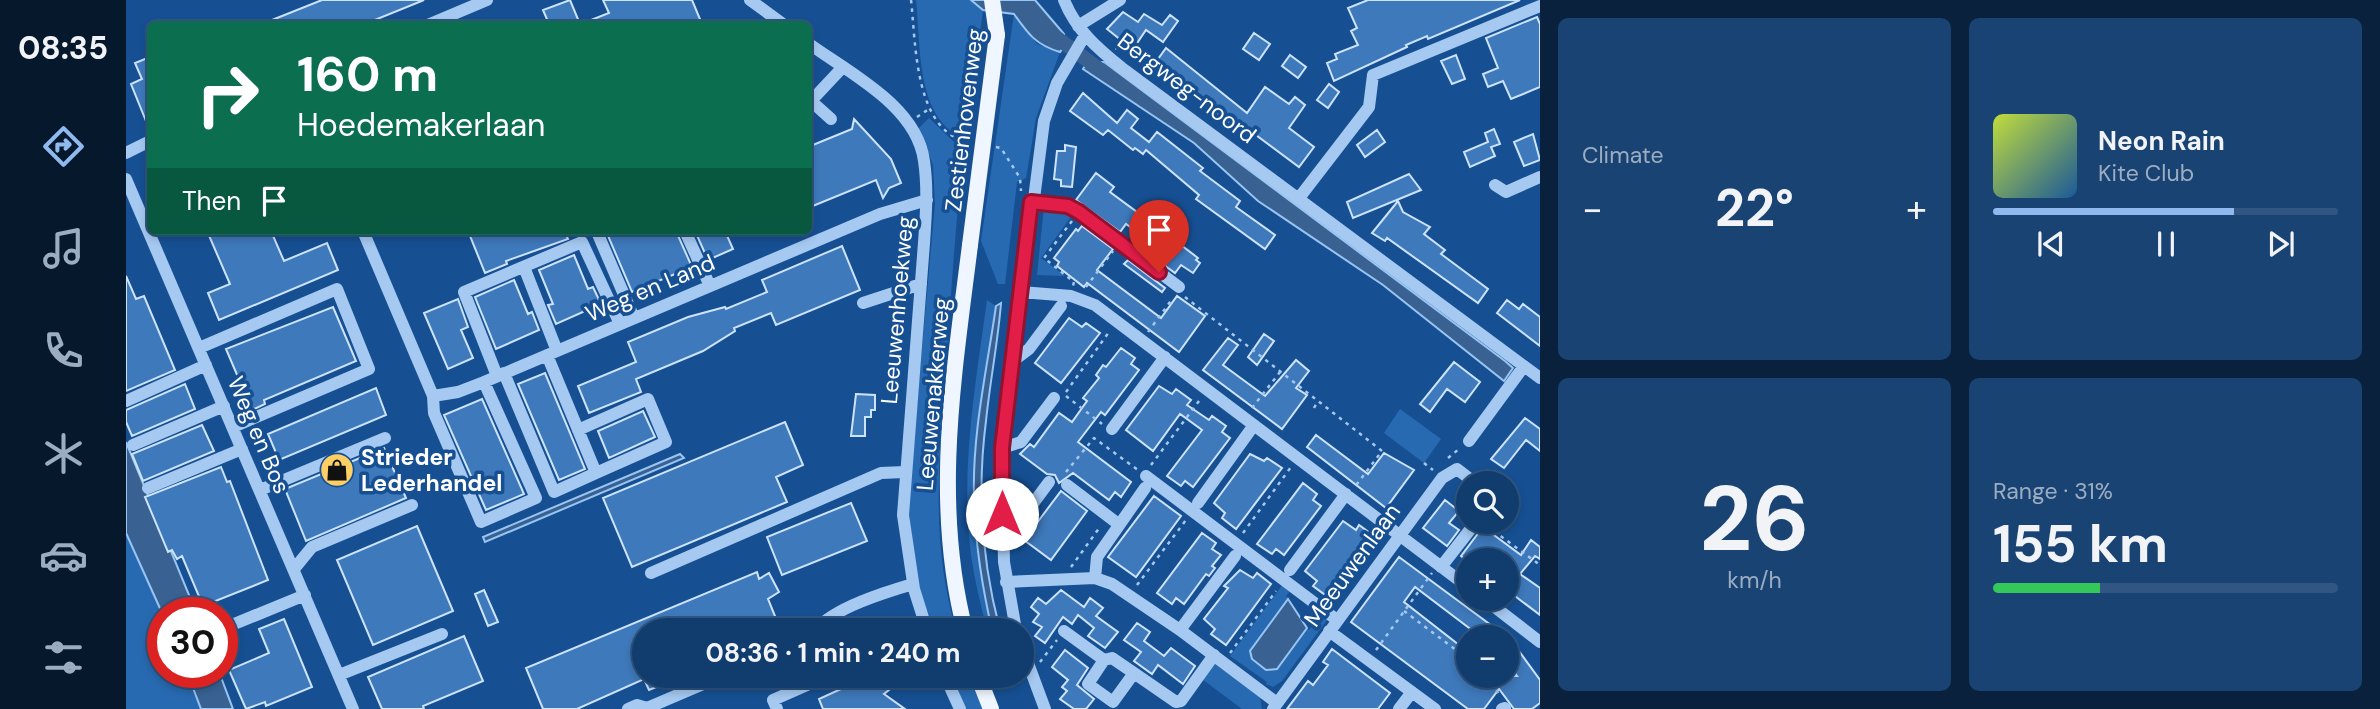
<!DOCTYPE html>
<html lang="en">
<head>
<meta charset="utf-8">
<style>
	:root { --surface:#103c6e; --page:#194373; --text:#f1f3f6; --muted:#9cadc2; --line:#305681; --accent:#90b9f0 }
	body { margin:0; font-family:"DM Sans",sans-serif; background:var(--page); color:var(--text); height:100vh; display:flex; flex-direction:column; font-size:26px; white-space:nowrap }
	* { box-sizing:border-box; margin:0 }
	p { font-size:23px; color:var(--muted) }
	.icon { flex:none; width:38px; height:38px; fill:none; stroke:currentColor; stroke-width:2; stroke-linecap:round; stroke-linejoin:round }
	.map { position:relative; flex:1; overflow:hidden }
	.drawer { display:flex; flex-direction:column; gap:18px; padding:18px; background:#09213c; width:840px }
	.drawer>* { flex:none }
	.top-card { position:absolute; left:21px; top:21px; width:665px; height:214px; border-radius:10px; box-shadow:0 4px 10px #0003,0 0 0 2px var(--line); background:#0b6e4f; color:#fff; overflow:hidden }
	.fabs { position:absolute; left:1330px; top:471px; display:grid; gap:14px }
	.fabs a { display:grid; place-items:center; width:63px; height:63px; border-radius:50%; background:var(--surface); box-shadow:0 4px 10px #0003,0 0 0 2px var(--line); font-size:35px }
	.speed { position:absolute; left:21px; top:597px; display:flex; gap:14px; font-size:35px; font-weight:700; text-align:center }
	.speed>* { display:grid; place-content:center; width:91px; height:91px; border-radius:50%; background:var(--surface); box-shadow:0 4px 10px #0003,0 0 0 2px var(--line); line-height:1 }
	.speed .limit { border:10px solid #d22; background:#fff; color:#111 }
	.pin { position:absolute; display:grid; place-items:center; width:60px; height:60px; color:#fff; margin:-72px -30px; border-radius:50% 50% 50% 0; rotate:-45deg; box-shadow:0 0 7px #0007 }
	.pin .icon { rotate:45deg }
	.me { position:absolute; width:77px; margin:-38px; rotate:0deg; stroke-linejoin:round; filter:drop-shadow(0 0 5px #0008) }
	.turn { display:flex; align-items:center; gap:24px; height:147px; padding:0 35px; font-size:32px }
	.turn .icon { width:91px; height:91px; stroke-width:2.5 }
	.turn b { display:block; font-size:49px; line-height:60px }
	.then { display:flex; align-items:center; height:66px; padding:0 35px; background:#0003; gap:14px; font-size:26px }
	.big { font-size:52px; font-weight:700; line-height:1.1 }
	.drawer .widget { flex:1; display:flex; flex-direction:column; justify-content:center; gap:10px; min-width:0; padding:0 24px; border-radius:10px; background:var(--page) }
	.drawer .dial { align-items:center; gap:0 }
	.dial b { font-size:91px; line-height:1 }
	.song { display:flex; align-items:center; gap:21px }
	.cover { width:84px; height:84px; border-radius:10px; background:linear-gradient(135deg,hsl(70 70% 55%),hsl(210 70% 35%)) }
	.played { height:7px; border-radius:4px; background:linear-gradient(90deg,var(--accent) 70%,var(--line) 70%) }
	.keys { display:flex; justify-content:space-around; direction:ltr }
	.heat { display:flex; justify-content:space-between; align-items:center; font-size:38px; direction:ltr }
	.charge { height:10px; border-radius:5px; background:linear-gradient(90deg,#34c759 31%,var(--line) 0) }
	.drawer .tiles { flex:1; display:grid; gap:18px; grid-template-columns:repeat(2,1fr) }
	.trip { position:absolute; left:506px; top:618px; width:402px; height:70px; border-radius:35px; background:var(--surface); box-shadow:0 4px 10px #0003,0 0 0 2px var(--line); font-weight:700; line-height:70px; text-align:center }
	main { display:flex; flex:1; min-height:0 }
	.tab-bar { display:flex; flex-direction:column; width:126px; justify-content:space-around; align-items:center; background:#06182c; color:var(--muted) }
	.tab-bar .icon { width:49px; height:49px }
	.tab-bar .current { color:var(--accent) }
	.tab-bar b { font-size:32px; color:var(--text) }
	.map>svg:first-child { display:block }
	.green { fill:#286ab2 }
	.water { fill:#396293; stroke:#98c5f3; stroke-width:2 }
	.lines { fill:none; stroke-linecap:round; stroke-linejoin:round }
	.canal { stroke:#396293; stroke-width:14 }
	.building { fill:#3e79bb; stroke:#cde3fc; stroke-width:2 }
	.path { stroke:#a6c9f1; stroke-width:2.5; stroke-dasharray:3.5 5; stroke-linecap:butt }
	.minor { stroke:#a6c9f1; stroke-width:12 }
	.major { stroke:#eff6ff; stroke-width:16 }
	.major-bridge { stroke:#eff6ff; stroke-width:16 }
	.route-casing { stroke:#92132f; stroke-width:18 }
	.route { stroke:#e11d48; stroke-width:12 }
	.labels { text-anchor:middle; stroke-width:7; stroke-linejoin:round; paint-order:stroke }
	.street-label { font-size:23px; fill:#fff; stroke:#165093 }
	.poi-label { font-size:23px; font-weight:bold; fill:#fff; stroke:#165093; text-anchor:start }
</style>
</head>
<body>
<main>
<nav class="tab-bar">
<b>08:35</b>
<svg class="icon current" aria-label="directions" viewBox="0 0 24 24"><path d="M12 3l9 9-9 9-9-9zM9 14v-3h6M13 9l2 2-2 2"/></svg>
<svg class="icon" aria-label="music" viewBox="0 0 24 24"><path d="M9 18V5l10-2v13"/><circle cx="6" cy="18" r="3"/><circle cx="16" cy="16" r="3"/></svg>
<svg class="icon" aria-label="phone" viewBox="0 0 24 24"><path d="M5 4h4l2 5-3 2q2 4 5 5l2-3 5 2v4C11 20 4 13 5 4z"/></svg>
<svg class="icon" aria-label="climate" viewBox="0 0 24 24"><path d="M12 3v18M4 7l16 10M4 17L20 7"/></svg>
<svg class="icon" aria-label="car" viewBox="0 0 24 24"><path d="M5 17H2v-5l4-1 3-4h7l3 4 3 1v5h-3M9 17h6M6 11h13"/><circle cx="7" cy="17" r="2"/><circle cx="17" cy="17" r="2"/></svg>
<svg class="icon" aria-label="filters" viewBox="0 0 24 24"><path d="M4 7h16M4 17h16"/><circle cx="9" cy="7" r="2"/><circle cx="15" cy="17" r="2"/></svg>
</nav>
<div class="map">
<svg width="1414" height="709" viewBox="0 0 1414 709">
	<rect width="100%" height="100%" fill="#165093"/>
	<path class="green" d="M790,0h55l12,10 -17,128c-51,-15 -45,-96 -50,-138z
		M888,14l23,30 23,8 -24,66 -10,60 -9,4 -12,102h-7l-17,-43z
		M803,118l24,23 11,4c-8,74 -13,147 -18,222 -7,89 -16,175 10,263h-21l-17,-42 -10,-83 27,-301 -2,-39 -14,-37z
		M918,207l29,7 -32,44 24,18 -28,-1z
		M861,300l9,6c-9,63 -24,128 -22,192 1,44 8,88 18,132h-5c-7,-28 -14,-56 -17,-84 -9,-82 6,-165 17,-246z
		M1274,409l41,30 -17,24 -40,-30z
		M0,533l37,82v57h24l14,37h-75z
		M1157,584l8,6 -5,6 2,2 -38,53 27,18 30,-41 2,2 12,-15 9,1 -48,65 -9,6 -7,-3 1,-2 -37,-26z
		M1088,663l46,34 2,12h-20l-40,-30z
		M826,676h18l13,33h-17z"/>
	<path class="water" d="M845,0h64l29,34 1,12 -5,6c-24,-7 -32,-18 -46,-38l-31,-4z
		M978,62l401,299 8,7 -9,13 -121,-96 -125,-84 -64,-58 -111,-74 4,-6z
		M875,303c-3,39 -11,78 -15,118 -9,69 -4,141 14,209h-8c-10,-44 -17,-88 -18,-132 -2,-64 13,-129 22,-192z
		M0,442l70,170h-33v3l-37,-82z
		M554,454l4,4 -199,84 -2,-5z
		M1162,599l19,29 -30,41 -11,1 -14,-11 -2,-8z
		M61,672h32l14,37h-32z"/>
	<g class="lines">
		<path class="canal" d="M923,32l57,42"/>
	</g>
	<path class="building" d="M196,0h102l-59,24h-103z
		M444,0l10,24h-31l-6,-14z
		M477,0h89l10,24h-121l28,-11z
		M1242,0h152l-92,39 -1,-3 -21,9 1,2 -73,34 -7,-18 10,-4 -2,-5 23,-9 -7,-14 6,-3 -9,-20z
		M997,12l15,10 6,-8 18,11 8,-10 8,6 -15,21 -17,-12 -13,19 -4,-3 -12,2 5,-7 -15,-12z
		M1411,17l3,7v63l-29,12 -8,-18 -15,6 -5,-13 15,-6 -12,-30z
		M1128,33l16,11 -11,16 -16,-11z
		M1040,48l81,65 18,-26 24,17 6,-7 10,8 -16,23 25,19 -15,20 -66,-49 -4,4 -76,-56z
		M1164,55l16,12 -8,11 -16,-12z
		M1330,55l9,24 -13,5 -11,-23z
		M24,57v74l-19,-47 11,-5 -7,-16z
		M1203,84l10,8 -11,16 -11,-8z
		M957,93l34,30 10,-13 11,9 -7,9 18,14 8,-10 46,36 -3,3 40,30 -4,6 39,28 -10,14 -69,-50 3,-4 -53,-45 -3,4 -8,-6 -2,2 -25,-20 -5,5 -33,-24z
		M728,119l37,40 10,24 -12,5 -6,10 -7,-18 -68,28v-61l44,-18z
		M1368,129l6,15 -9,3 4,9 -25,11 -6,-15 24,-10 -3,-9z
		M1251,130l8,12 -20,15 -8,-12z
		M1407,134l7,26 -16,6 -10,-24z
		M939,145l11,2 -4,40 -11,-1v-6l-7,-1 3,-28h8z
		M970,173l18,14 -4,5 38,28 3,-4 16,12 -3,4 34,26 -2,2 4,3 -7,10 -12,-8 -6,8 -37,-27 7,-8 -19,-14 -6,8 -44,-32z
		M1283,174l12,16 -68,28 -6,-16z
		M1272,201l5,11 27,15 -6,7 21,16 -4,4 47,35 -10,14 -91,-65 -2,3 -13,-8z
		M956,226l31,23 -16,21 64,48 16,-22 28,20 -26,36 -92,-69 -3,4 -27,-21 2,-4 -5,-4 22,-29 2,2z
		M81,231h64l13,30 43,-18 11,27 -119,50 -11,-27 22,-9z
		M342,231h96l4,8 -62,22 1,3 -22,9z
		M480,231h70l16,36 -60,25z
		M569,231h30l8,18 -25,11z
		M716,246l18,44 -84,35 -5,-12 -37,15 1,3 -32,20 -67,28 5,13 -52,21 -11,-27 58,-24 -8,-20 60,-25 37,-10 1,2 41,-17 -5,-12z
		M448,255l14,34 5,-2 8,17 -45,20 -8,-19 5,-1 -14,-34z
		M1002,260l37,28 -3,4 -38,-28z
		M0,276l10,23 8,-3 31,74 -49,21z
		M388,280l14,34 4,-2 7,18 -43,19 -21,-52z
		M332,299l10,28 -7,3 12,28 -25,11 -24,-56z
		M1381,300l12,9 4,-5 17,13v29l-43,-33z
		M207,307l23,54 -92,39 1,4 -13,6 -26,-61z
		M943,318l13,9 4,-4 14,10 -39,50 -26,-20z
		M1138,334l10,7 -17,24 -9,-8z
		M1102,338l10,7 -15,20 42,31 31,-36 13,11 -13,17 11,7 -25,34 -79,-59z
		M995,348l14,10 -4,6 8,6 -34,45 -4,-3 -23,30 53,40 -10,15 -6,-5 -6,8 -36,-27 -14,10 -4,-8 -8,-1 -27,-20 10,-10 4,3 25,-34 13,9 15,-21 -4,-3 16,-20 -3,-3 7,-10 3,2z
		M1328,362l26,20 -15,20 -18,-13 -17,23 -10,-8z
		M419,373l40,96 -26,11 -41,-96z
		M59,384l10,25 -63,27 -6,-14v-12z
		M1033,386l13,8 4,-5 15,11 -4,5 22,15 3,-4 14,10 -4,6 8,6 -37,49 -8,-6 -4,5 -14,-10 35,-46 -22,-16 -27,37 -27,-21z
		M250,388l10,27 -107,45 -11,-26z
		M730,394l19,1v15h-4v7h-6v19h-14z
		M356,399l42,95 -38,16 -42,-95z
		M517,411l12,26 -46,21 -11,-27z
		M1399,418l15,11v22l-14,-11 -22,28 -13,-9z
		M659,422l18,43 -27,12 11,25 -155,65 -29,-69z
		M76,425l12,26 -71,30 -11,-27z
		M1190,435l52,39 16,-21 30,17 -28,38 -79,-61z
		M258,448l22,50 -100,43 -21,-52z
		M1124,454l14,7 3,-3 15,10 -46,61 -14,-11 3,-5 -11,-10z
		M95,467l6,15 3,-1 38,99 -65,26 -21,-50 -5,3 -5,-9 -4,2 -23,-55z
		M1177,483l14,11 -4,6 8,6 -37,49 -8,-6 -4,5 -15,-10z
		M935,491l26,20 -36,49 -27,-20z
		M1028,496l27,20 -45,61 -28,-20z
		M1319,500l14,11 -10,12 10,7 -12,16 -24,-18z
		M725,503l16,38 -85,34 -15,-38z
		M1217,521l13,9 3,-5 15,11 -46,61 -15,-11 4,-5 -12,-10z
		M291,526l36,85 -80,34 -36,-85z
		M1357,527l38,28 10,-15 9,7v12l-5,-3 -15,18 20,14v27l-33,-25v-30h-41l-5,-4z
		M1076,533l14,10 -4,6 9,6 -9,11 3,2 -6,8 -3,-2 -22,30 -8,-6 -4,6 -15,-11z
		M1273,557l108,80h-26l-66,-50 -11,15 64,50v24h49l-10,-15v-21l9,7 24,33v23l-8,6h-18l-15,-20 -15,20h-16l-117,-87z
		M1114,570l13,8 4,-5 14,11 -45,61 -15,-11 4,-5 -11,-10 24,-31 -4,-2z
		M631,572l2,7 10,-6 10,19 -11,7 11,27 -10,4h-125v46h40l-35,14 -5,-11 -67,30h-34l-17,-41z
		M358,590l14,32 -10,4 -13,-32z
		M935,590l23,17 6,-9 13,10 -7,8 22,16 -13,16 -17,-12 6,-8 -16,-13 -6,9 -9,-7 -18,26 -10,-7 7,-9 -9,-5 6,-8 -8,-7 7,-9 8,6z
		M158,619l28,68 -46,19 -1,-4 -19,7 -17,-39 40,-17 -10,-24z
		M1011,623l13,9 -6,9 20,15 7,-8 24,18 -12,18 -25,-19 -6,9 -18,-13 7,-9 -17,-12z
		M338,636l19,45 -60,25 1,3h-42l-14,-32z
		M1206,649l58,44 -12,16h-91l21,-28 5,4 15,-20 -5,-3z
		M939,650l23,18 -11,17 17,14 -8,10h-12l-14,-10 7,-8 -5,-4 6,-7 -16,-13z
		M710,676h47l11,10 -10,8 21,15h-82l-4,-10 22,-10z"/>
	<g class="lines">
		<path class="path" d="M785,0c5,43 3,132 58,142
			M791,117l12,-8
			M870,147l5,1 19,30 1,13
			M946,221l-28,37 30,24 -1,4
			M960,287l27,-36
			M1059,297l197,154 -28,37
			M1022,332l25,-34
			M940,392l43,-60
			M940,396l36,28
			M1126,408l28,-36
			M1188,408l4,-7
			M1322,458l11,-9
			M1298,463l9,7
			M1025,465l48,-64
			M940,472l28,-34 44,32
			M1361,526l53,39
			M1117,533l48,-66
			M945,567l29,-40
			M1011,585l49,-65
			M1278,611l64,48
			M1250,650l56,-77
			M1104,653l46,-62
			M914,662l17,-22
			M1361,676l13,20"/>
		<path class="minor" d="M624,0l33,24
			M938,0c12,30 34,49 58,68l418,310
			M304,24l57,-24
			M952,26l42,-26
			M682,43c41,30 109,63 116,118 4,27 2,54 0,82l-21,272 11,74 13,41
			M682,99l3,2 31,-33
			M685,101l20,18
			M0,153l24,-12
			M0,179l227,530
			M1369,185l11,7 34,-15
			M1173,198l70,-91 4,-32 167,-69
			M905,202l37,4 11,6 100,75
			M237,231l70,165 25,-4 26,-10 396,-168 47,-14
			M559,231l25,55
			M471,232l37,86
			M398,267l33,84
			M895,292l50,4 24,9 373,282
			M737,303l58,-19
			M73,348l138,-59 32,80 -136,58
			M887,361l16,-12 32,-43
			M378,373l50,119 42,-19 -49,-118
			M371,376l-33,-84 118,-50 38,82
			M307,396l1,17 47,109 55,-24 -52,-116
			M0,401l80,-36
			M986,429l53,-72
			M452,430l70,-31 18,43 -70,31
			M1343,441l55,-75
			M7,445l91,-39
			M876,448l19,-6 33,-44
			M1020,476l191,144
			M941,485l50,38
			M22,488l94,-39
			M134,490l125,-52
			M1072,503l56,-78
			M876,537l12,-8 35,-47
			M1315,567l35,-45
			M168,569l18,-22 100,-42
			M1164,570l56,-76
			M525,573l230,-100 24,-1
			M969,578l2,-21 48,-69
			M880,582l89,-4 17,6 68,46 97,73
			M1357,598l57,44
			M96,629l83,-34
			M690,630c17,-22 70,-38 97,-46
			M890,630l-12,-68 -2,-114 42,-327 13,-38 28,-48
			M1054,630l55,-74
			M938,631l40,29
			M1203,631l106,78
			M896,647l23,62
			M31,656l6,-2
			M986,658l22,15 -21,29 -25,-18 16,-24z
			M1008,673l42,29 5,-1 33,-46
			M213,675l103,-41
			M819,676l15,33
			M502,709l9,-4 10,3 75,-32
			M651,709l-4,-9 52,-23
			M1147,709l169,-231 15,-9 18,14
			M1273,709l13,-17
			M1376,709l3,-1"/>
		<path class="major" d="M866,0l5,35
			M839,630c-33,-128 -11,-256 5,-385
			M852,676l13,33"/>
		<path class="major-bridge" d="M844,245l27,-210"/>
	</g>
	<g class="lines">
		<g class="route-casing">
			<path id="route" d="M876,514v-66l29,-246 37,4 11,6 80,60"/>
		</g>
		<use href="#route" class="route"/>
	</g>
	<defs>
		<g id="shop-disc" transform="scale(1.75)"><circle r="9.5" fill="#ffcf65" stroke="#165093"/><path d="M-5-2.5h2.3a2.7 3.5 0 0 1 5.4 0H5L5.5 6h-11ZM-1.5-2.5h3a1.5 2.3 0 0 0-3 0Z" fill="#111"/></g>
	</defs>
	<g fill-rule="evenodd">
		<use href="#shop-disc" x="211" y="470"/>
	</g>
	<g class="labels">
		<g class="street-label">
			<text transform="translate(1061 88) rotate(37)" y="8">Bergweg-noord</text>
			<text transform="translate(838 120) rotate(-83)" y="8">Zestienhovenweg</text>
			<text transform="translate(524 288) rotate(-23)" y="8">Weg en Land</text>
			<text transform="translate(771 310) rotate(-85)" y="8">Leeuwenhoekweg</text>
			<text transform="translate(807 394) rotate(-85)" y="8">Leeuwenakkerweg</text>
			<text transform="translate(133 435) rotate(67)" y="8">Weg en Bos</text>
			<text transform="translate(1226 565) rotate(-54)" y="8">Meeuwenlaan</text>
		</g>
		<g class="poi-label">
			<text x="235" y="465">Strieder<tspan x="235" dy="26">Lederhandel</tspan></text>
		</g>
	</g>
</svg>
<div class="fabs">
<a><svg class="icon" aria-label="search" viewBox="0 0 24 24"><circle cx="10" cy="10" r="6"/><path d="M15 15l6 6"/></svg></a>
<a>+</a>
<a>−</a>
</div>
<div class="speed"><div class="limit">30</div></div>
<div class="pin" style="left:1033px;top:272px;background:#d93025"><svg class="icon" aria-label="arrive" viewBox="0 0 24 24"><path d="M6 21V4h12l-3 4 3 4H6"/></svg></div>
<svg class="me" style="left:876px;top:514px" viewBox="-20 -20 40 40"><circle r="19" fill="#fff"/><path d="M0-13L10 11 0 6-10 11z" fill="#e11d48"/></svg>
<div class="trip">08:36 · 1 min · 240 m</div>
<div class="top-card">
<div class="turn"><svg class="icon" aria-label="right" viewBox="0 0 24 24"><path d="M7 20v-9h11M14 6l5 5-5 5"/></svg><div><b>160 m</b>Hoedemakerlaan</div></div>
<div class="then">Then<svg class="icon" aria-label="arrive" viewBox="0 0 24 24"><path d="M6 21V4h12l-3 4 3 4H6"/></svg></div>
</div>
</div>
<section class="drawer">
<div class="tiles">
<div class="widget"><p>Climate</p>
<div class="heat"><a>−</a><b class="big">22°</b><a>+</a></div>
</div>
<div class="widget">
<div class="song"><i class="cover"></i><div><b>Neon Rain</b><p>Kite Club</p></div></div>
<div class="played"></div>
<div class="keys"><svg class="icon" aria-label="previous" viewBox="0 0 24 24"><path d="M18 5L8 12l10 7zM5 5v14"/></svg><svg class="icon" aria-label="pause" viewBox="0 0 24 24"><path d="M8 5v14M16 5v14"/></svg><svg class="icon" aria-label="next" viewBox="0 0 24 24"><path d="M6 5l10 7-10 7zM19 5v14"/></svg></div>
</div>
<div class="widget dial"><b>26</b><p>km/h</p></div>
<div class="widget"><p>Range · 31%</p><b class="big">155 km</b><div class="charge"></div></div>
</div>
</section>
</main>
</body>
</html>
